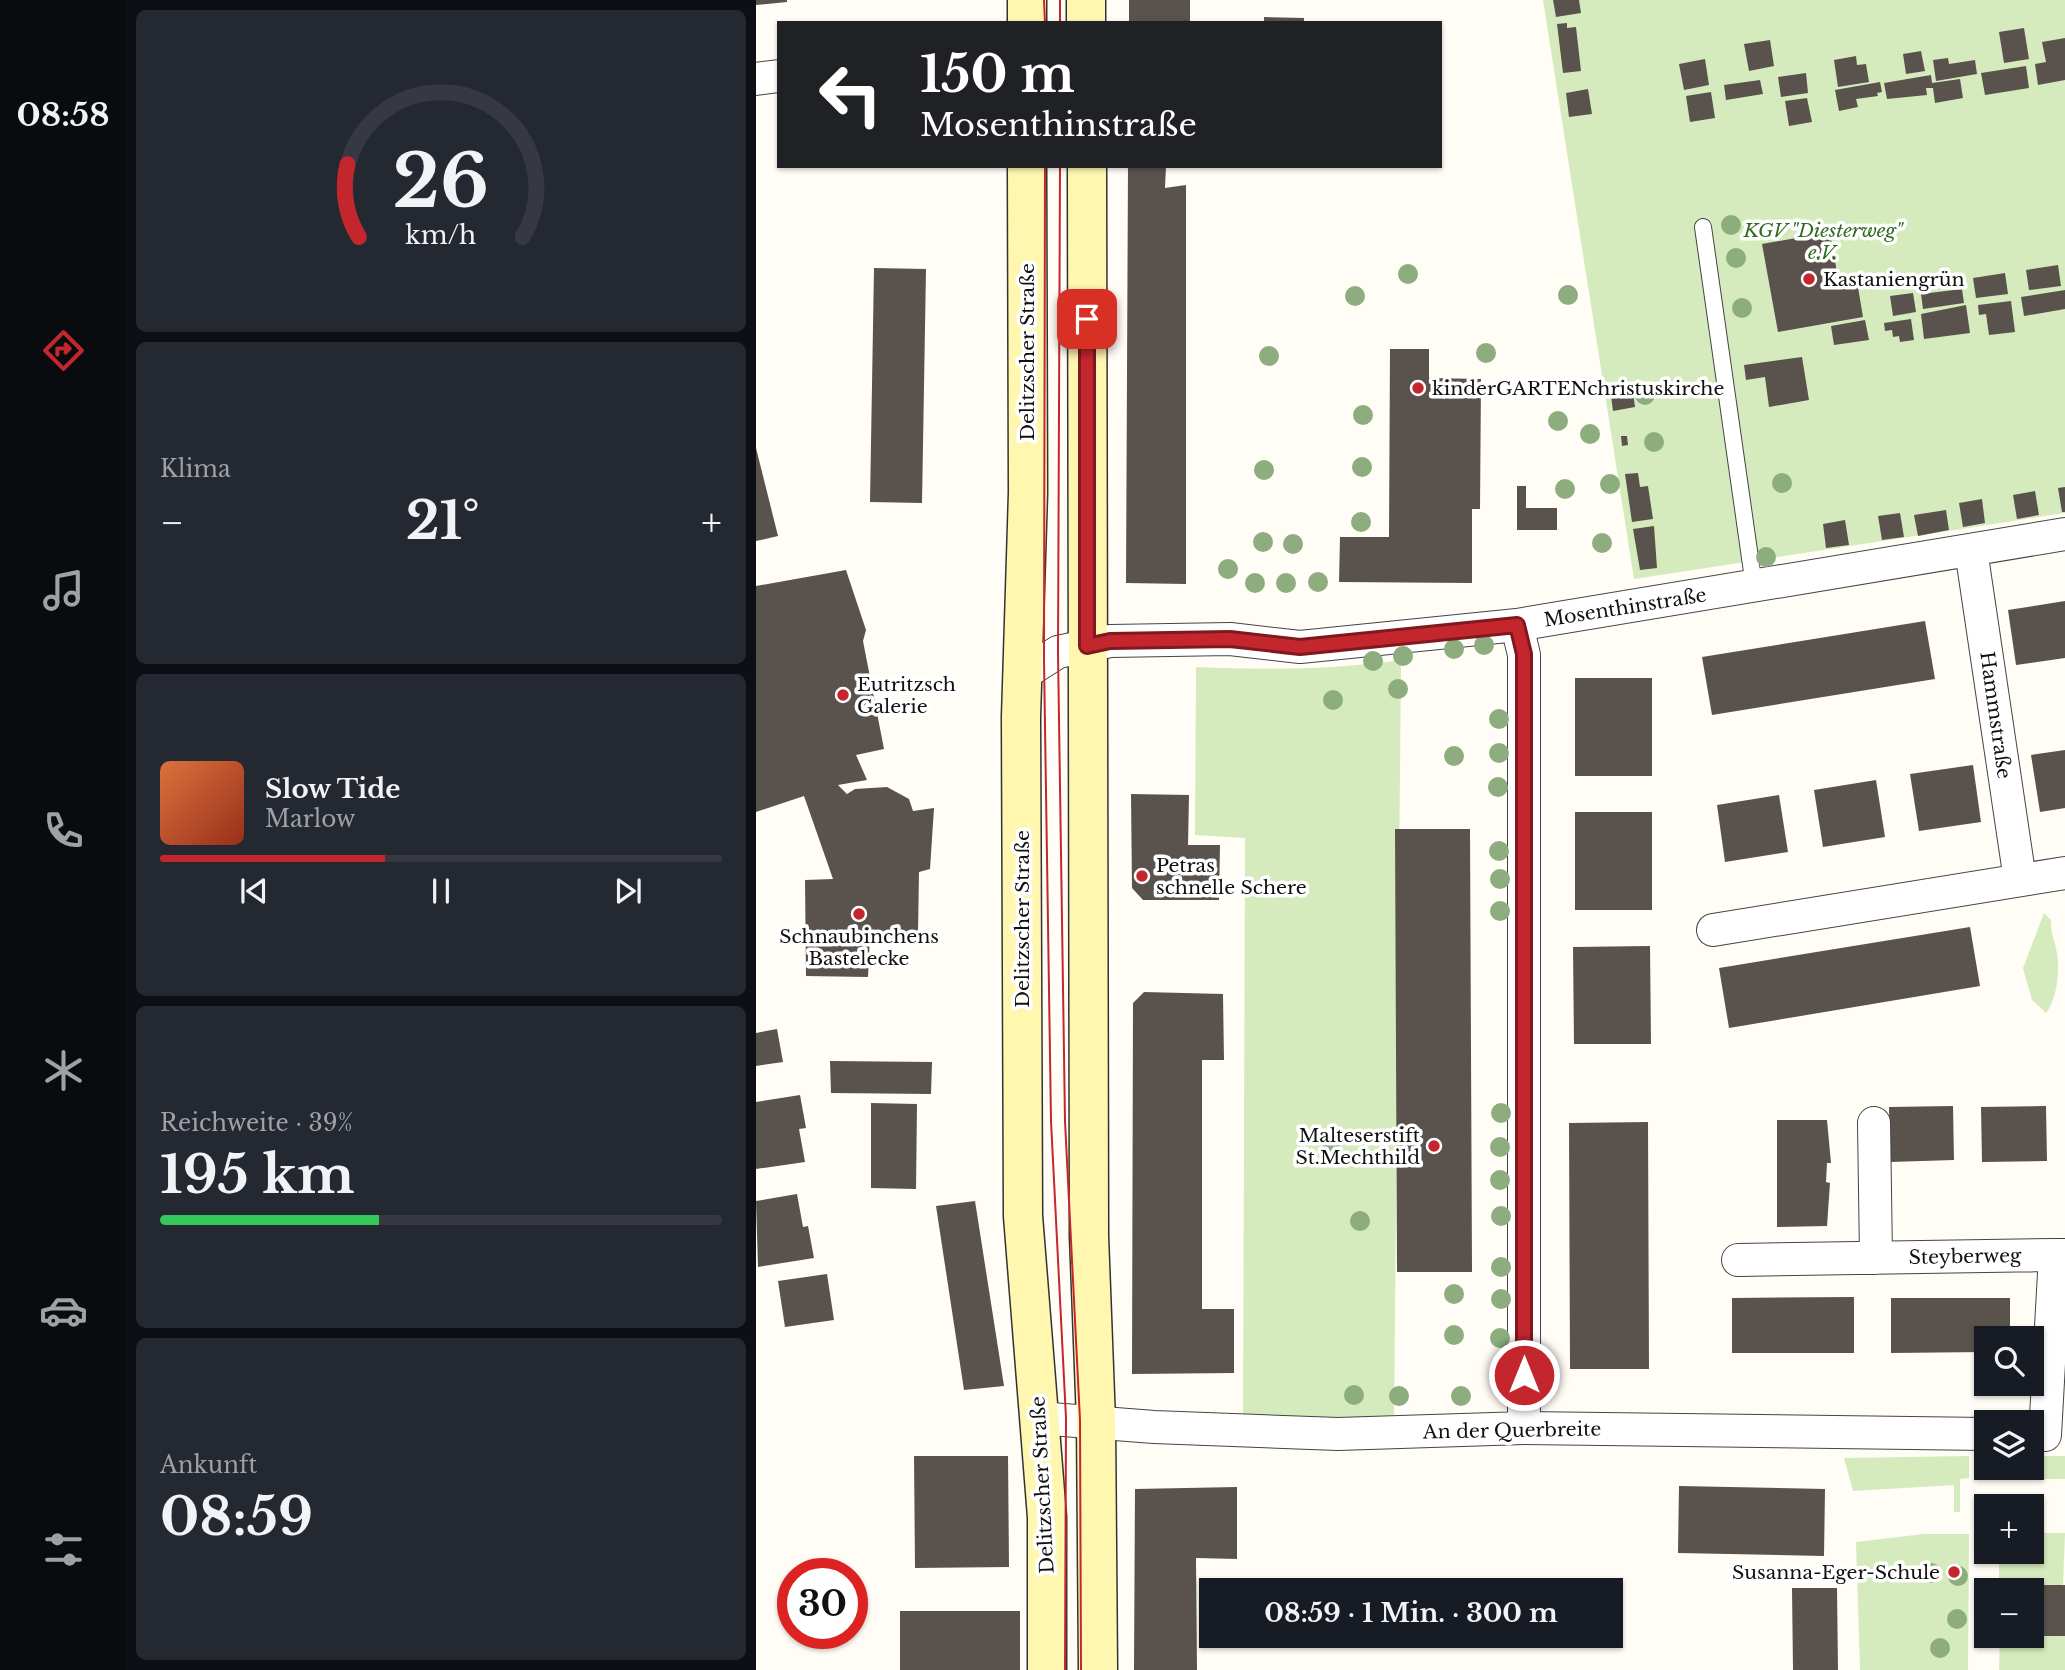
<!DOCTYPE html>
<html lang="de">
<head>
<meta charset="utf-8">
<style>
	:root { --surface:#171b24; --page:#242831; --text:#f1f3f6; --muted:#9ea1a6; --line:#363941; --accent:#c4262e }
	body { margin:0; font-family:"Libre Baskerville",serif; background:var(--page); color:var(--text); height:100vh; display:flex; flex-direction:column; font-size:26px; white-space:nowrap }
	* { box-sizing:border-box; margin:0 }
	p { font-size:23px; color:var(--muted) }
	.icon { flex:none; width:38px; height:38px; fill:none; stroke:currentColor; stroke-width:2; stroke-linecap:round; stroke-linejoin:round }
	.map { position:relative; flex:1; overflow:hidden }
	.panel { display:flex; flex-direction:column; gap:10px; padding:10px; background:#0d0f14; width:630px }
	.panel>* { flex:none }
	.top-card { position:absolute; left:21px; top:21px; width:665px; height:147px; border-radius:0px; box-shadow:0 2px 5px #0004; background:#202124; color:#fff; overflow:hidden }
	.controls { position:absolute; left:1218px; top:1326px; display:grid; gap:14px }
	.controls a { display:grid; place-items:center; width:70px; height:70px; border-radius:0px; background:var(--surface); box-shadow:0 2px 5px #0004; font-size:35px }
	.speed { position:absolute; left:21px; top:1558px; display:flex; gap:14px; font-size:35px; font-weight:700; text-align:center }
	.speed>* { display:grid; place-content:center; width:91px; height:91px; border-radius:50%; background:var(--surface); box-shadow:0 2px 5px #0004; line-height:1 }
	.speed .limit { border:10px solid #d22; background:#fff; color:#111 }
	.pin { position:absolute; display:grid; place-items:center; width:60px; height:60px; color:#fff; margin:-30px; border-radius:14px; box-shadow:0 4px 10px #0006 }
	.me { position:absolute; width:77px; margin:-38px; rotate:0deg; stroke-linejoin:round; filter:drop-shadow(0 0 5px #0008) }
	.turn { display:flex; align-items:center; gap:24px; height:147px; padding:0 28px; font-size:32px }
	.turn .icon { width:91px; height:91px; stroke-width:2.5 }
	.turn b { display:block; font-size:49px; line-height:60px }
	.big { font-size:52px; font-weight:800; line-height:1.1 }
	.panel .card { flex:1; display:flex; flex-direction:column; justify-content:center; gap:10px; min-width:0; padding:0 24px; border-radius:10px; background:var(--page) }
	.panel .dial { align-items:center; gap:0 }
	.dial svg { height:182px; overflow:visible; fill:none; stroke:var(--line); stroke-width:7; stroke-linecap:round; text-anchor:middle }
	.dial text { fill:var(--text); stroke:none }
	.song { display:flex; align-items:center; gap:21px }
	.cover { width:84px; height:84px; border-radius:10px; background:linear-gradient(135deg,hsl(20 70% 55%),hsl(10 70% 35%)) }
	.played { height:7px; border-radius:4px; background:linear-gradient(90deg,var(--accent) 40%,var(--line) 40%) }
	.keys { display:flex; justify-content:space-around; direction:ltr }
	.heat { display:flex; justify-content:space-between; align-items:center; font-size:38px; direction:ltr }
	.charge { height:10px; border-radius:5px; background:linear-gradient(90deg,#34c759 39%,var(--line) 0) }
	.trip { position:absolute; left:443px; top:1578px; width:424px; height:70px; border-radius:0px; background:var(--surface); box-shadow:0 2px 5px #0004; font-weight:800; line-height:70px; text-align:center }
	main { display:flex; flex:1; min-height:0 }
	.tab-bar { display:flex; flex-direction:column; width:126px; justify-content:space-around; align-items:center; background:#090b0e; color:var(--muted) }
	.tab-bar .icon { width:49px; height:49px }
	.tab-bar .current { color:var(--accent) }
	.tab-bar b { font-size:32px; color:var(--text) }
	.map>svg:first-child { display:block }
	.green { fill:#d5ebbd }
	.building { fill:#5a524d }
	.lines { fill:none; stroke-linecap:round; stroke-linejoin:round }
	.service-casing { stroke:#444; stroke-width:18 }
	.minor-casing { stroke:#444; stroke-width:34 }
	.secondary-casing { stroke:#333; stroke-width:41 }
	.service { stroke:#fff; stroke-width:16 }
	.minor { stroke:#fff; stroke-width:32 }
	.secondary { stroke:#fff6b0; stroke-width:38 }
	.tram { stroke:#c4262e; stroke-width:2 }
	.tree { fill:#8dad7f }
	.route-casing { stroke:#7f191e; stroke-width:18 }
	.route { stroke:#c4262e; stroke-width:12 }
	.poi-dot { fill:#c4262e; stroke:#fff; stroke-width:2.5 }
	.labels { text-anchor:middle; stroke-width:7; stroke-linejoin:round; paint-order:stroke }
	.park-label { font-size:19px; font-style:italic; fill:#2f6b1f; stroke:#fff }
	.poi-label { font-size:19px; fill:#111; stroke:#fff; text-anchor:start }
	.street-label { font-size:19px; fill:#111; stroke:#fff }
</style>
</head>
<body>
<main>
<nav class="tab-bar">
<b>08:58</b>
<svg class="icon current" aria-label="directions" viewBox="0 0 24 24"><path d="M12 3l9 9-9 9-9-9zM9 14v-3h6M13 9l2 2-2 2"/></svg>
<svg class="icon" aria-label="music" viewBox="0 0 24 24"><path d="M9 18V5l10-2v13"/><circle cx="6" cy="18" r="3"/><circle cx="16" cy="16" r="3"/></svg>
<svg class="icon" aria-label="phone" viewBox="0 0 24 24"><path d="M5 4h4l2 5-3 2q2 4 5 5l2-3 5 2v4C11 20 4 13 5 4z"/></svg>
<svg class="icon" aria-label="climate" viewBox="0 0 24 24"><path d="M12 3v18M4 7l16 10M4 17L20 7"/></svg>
<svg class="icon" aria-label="car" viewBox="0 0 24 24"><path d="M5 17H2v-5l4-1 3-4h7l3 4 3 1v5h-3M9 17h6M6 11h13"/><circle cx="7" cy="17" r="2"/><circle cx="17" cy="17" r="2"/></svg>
<svg class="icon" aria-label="filters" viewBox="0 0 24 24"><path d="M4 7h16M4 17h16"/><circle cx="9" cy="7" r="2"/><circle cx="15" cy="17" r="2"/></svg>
</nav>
<section class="panel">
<div class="card dial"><svg viewBox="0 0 100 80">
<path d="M14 69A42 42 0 1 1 86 69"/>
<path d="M14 69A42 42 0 0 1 9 37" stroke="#c4262e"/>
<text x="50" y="56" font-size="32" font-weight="700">26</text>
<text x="50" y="72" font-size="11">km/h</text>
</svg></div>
<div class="card"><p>Klima</p>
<div class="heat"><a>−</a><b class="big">21°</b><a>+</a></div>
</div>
<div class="card">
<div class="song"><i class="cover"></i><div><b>Slow Tide</b><p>Marlow</p></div></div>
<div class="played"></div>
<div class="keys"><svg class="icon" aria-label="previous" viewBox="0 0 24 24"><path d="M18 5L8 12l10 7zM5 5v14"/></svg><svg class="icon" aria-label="pause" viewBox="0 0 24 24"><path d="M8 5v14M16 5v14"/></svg><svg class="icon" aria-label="next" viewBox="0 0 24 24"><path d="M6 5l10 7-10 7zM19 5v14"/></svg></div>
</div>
<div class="card"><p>Reichweite · 39%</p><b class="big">195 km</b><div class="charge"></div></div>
<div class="card"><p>Ankunft</p><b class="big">08:59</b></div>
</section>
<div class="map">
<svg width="1309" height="1670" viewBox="0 0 1309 1670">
	<rect width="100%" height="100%" fill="#fffdf5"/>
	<path class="green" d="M787,0h522v513l-431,66z
		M645,660l-7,764h-151l2,-586 -50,-3 1,-168c69,3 136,3 205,-7z
		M1288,913l7,7c-1,13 4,21 6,33 3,18 0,46 -11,60l-14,-13 -9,-32z
		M1213,1456v22l-9,1v33h-6v-27l-101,6 -9,-33z
		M1276,1456h33v23h-65v-11h32z
		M1276,1533h33l-2,52h-45l-1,6h-18v-39h33z
		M1168,1534h45l-1,136h-108l-4,-128z
		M1244,1636h65v34h-66z"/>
	<path class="building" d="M0,0h31v2l-31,3z
		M373,0h61v23h-61z
		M797,0h26l2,13 -25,4z
		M508,17l40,1v5h-40z
		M811,23v5l9,-1 5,44 -18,2 -6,-49z
		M1268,28l5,31 -25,4 -5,-31z
		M1309,38v42l-27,5 -3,-21 11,-2 -4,-20z
		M1014,40l4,26 -25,5 -5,-27z
		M1165,51l4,20 -19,3 -3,-20z
		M1100,56l1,9 9,-1 3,18 -31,5 -4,-27z
		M1192,58l1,6 26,-4 2,14 -41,7 -3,-21z
		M949,59l4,26 -25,5 -5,-26z
		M1270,66l3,22 -44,7 -4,-22z
		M1050,73l2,20 -27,4 -3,-20z
		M1175,75l1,8 28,-4 3,19 -28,5 -2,-15h-7l1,7 -40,4 -3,-16z
		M1004,80l3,14 -37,6 -2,-15z
		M1124,82l2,10 -5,1 1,3 -22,3 2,8 -19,4 -4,-21z
		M832,89l4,25 -23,3 -3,-24z
		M955,92l4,26 -25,4 -4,-26z
		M1051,98l5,24 -23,4 -4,-25z
		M372,166h38l-1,22 21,-3v399l-60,-1z
		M1074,232l9,52 18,-3 6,36 -85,15 -16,-88z
		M1302,265l3,21 -32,4 -3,-20z
		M118,268l52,1 -4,234 -52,-1z
		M1249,273l3,21 -32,4 -3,-20z
		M1206,289l2,14 -41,6 -2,-15z
		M1309,290v19l-41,7 -3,-19z
		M1157,293l3,19 -23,4 -3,-20z
		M1255,301l4,31 -26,3 -3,-21 -7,1 -1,-10z
		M1210,305l4,28 -46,6 -3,-25z
		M1155,319l3,21 -14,2 -1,-6 -6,1 -1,-7 -7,1 -1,-8z
		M1109,320l4,20 -35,5 -3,-19z
		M634,349h39v29l52,1 -1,130h-8v74l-133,-1 1,-45h49z
		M1046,357l7,43 -40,7 -4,-30 -19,3 -2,-15z
		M876,385l3,22 -22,4 -3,-23z
		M865,436h6l1,9 -6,1z
		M0,448l22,88 -22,5z
		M882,473l2,14 8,-1 5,33 -21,3 -7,-48z
		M761,486h9v22h31v22h-40z
		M1309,487v25h-3l-4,-24z
		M1279,491l4,24 -22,4 -4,-24z
		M1226,499l3,24 -22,4 -4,-24z
		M1190,510l3,20 -31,6 -4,-21z
		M1144,513l4,24 -22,3 -4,-24z
		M1089,520l4,25 -23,3 -3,-24z
		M898,526l3,42 -17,2 -7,-41z
		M90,570l20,60 -3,11 21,108 -28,6 11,25 -29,5 9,9 8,-5 32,-2 22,12 4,12 21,-3 -4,61 -11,3 -1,62 -48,1 -2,42 -62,-1 -1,-96 28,-1 -29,-83 -48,16v-226z
		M1309,601v57l-49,7 -8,-55z
		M1169,621l10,58 -223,36 -10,-58z
		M819,678h77v98h-77z
		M1309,750v58l-25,4 -9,-57z
		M1217,765l8,57 -62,9 -9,-57z
		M1120,780l9,57 -62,10 -9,-57z
		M375,794l58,1 -1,50h32l-1,55h-76l-11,-12z
		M1023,795l9,57 -63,10 -8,-57z
		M819,812h77v98h-77z
		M639,829h75l2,443h-75z
		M1214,927l10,59 -251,42 -10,-60z
		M894,946l1,98h-77l-1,-97z
		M388,992l79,2 1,66h-22v249h32v64l-102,1 1,-371z
		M21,1029l6,33 -27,4v-33z
		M74,1061l102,1 -1,32 -100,-1z
		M44,1095l6,33 -7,1 6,33 -49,7v-67z
		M115,1103l46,1 -1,85 -45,-1z
		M1197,1106l1,54 -64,2 -1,-55z
		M1290,1106l1,55 -65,1 -1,-55z
		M1021,1120h50l4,43h-4l-1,19 4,1 -3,43 -50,1z
		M892,1122l1,247h-79l-1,-246z
		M41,1194l6,33 5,-1 6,32 -56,9 -2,-66z
		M219,1201l29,185 -40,4 -28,-184z
		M71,1274l7,46 -49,7 -7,-46z
		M1098,1297v56h-122v-55z
		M1135,1298h119v41h-24v13l-95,1z
		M158,1456h94l1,111 -94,1z
		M923,1486l146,3 -1,67 -146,-3z
		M481,1487v72l-41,-1 1,112h-63l1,-181z
		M1261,1585h48v51h-33v-45h-15z
		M1036,1588h45l1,82h-45z
		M144,1611h120v59h-120z"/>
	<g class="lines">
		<g class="service-casing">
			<path id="service" d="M947,227l51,359"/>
		</g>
		<g class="minor-casing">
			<path id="minor" d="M0,79l23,-3
				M1215,550l49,330
				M761,625l7,30v773
				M266,675l36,-23 52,-11 120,-2 70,8 217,-22 548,-91
				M957,930l352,-57
				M1118,1123l2,135
				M982,1260l317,-5
				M282,1418l116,9 184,7 186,-6 462,6
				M1289,1435l10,-180h10"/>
		</g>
		<g class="secondary-casing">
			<path id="secondary" d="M271,0v23
				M330,0v23
				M271,166l1,327 -7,224 2,499 24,301v153
				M331,166l2,1070 7,185 2,249"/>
		</g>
		<use href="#service" class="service"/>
		<use href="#minor" class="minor"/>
		<use href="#secondary" class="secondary"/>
		<path class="tram" d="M288,0l1,23
			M304,0v23
			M289,166l-1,494 7,461 15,297 -1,252
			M304,166l-2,486 7,469 15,299 1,250"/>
	</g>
	<g class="tree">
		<circle cx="975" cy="225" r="10"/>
		<circle cx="980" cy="258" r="10"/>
		<circle cx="652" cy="274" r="10"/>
		<circle cx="812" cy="295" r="10"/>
		<circle cx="599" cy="296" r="10"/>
		<circle cx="986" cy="308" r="10"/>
		<circle cx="730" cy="353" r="10"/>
		<circle cx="513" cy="356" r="10"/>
		<circle cx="889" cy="395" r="10"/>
		<circle cx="607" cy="415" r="10"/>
		<circle cx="802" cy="421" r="10"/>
		<circle cx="834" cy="434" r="10"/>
		<circle cx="898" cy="442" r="10"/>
		<circle cx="606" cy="467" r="10"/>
		<circle cx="508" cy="470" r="10"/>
		<circle cx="1026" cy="483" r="10"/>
		<circle cx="854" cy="484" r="10"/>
		<circle cx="809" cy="489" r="10"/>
		<circle cx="605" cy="522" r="10"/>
		<circle cx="507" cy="542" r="10"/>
		<circle cx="846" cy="543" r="10"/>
		<circle cx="537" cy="544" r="10"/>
		<circle cx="1010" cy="557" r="10"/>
		<circle cx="472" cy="569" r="10"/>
		<circle cx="562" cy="582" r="10"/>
		<circle cx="499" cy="583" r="10"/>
		<circle cx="530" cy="583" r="10"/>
		<circle cx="728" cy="645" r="10"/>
		<circle cx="698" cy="649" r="10"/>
		<circle cx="647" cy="656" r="10"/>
		<circle cx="617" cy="661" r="10"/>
		<circle cx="642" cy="689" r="10"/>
		<circle cx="577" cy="700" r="10"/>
		<circle cx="743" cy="719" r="10"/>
		<circle cx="743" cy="753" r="10"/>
		<circle cx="698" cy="756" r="10"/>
		<circle cx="742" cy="787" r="10"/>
		<circle cx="743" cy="851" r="10"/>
		<circle cx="744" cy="879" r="10"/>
		<circle cx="744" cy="911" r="10"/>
		<circle cx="745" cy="1113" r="10"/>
		<circle cx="575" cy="1141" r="10"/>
		<circle cx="744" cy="1147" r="10"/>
		<circle cx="744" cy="1180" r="10"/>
		<circle cx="745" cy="1216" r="10"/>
		<circle cx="604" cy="1221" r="10"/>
		<circle cx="745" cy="1267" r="10"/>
		<circle cx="698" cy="1294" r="10"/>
		<circle cx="745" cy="1299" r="10"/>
		<circle cx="698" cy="1335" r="10"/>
		<circle cx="744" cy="1338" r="10"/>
		<circle cx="598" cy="1395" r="10"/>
		<circle cx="643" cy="1396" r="10"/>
		<circle cx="705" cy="1396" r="10"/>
		<circle cx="1175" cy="1573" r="10"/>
		<circle cx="1202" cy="1576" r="10"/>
		<circle cx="1201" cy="1619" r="10"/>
		<circle cx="1184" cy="1648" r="10"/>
	</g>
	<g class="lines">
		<g class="route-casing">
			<path id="route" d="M331,319v327l23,-5 120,-2 70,8 217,-22 7,29v721"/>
		</g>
		<use href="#route" class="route"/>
	</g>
	<g class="poi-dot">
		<circle cx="1053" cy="279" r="7"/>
		<circle cx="662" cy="388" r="7"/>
		<circle cx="87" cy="695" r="7"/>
		<circle cx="386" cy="876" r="7"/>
		<circle cx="103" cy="914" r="7"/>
		<circle cx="678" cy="1146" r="7"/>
		<circle cx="1198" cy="1572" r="7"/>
	</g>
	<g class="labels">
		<g class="park-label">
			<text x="1067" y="237">KGV "Diesterweg"<tspan x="1067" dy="22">e.V.</tspan></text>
		</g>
		<g class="poi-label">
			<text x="1067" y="286">Kastaniengrün</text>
			<text x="676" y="395">kinderGARTENchristuskirche</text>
			<text x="101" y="691">Eutritzsch<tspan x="101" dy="22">Galerie</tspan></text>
			<text x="400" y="872">Petras<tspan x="400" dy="22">schnelle Schere</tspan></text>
			<text x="103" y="943" text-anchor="middle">Schnaubinchens<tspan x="103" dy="22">Bastelecke</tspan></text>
			<text x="664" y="1142" text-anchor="end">Malteserstift<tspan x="664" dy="22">St.Mechthild</tspan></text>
			<text x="1184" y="1579" text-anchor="end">Susanna-Eger-Schule</text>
		</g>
		<g class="street-label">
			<text transform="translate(271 352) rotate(-90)" y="7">Delitzscher Straße</text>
			<text transform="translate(869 607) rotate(-9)" y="7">Mosenthinstraße</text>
			<text transform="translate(1240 715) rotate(82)" y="7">Hammstraße</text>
			<text transform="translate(266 919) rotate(-90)" y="7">Delitzscher Straße</text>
			<text transform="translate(1209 1256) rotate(-1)" y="7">Steyberweg</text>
			<text transform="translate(756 1430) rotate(-1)" y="7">An der Querbreite</text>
			<text transform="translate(286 1485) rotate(-93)" y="7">Delitzscher Straße</text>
		</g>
	</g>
</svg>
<div class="controls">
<a><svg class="icon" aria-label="search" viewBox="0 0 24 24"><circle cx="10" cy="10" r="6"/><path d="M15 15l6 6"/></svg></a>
<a><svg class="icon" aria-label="layers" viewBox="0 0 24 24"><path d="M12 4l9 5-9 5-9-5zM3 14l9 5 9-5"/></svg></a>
<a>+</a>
<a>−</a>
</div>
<div class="speed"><div class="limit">30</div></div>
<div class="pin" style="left:331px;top:319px;background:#d93025"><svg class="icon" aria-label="arrive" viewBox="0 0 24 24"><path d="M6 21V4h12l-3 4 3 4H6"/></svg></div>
<svg class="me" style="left:768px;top:1375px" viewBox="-20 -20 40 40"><circle r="17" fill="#c4262e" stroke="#fff" stroke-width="3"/><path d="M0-11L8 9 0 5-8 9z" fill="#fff"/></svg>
<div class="trip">08:59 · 1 Min. · 300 m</div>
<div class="top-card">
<div class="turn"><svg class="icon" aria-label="left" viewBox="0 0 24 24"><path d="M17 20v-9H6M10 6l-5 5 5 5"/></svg><div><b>150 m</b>Mosenthinstraße</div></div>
</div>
</div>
</main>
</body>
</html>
